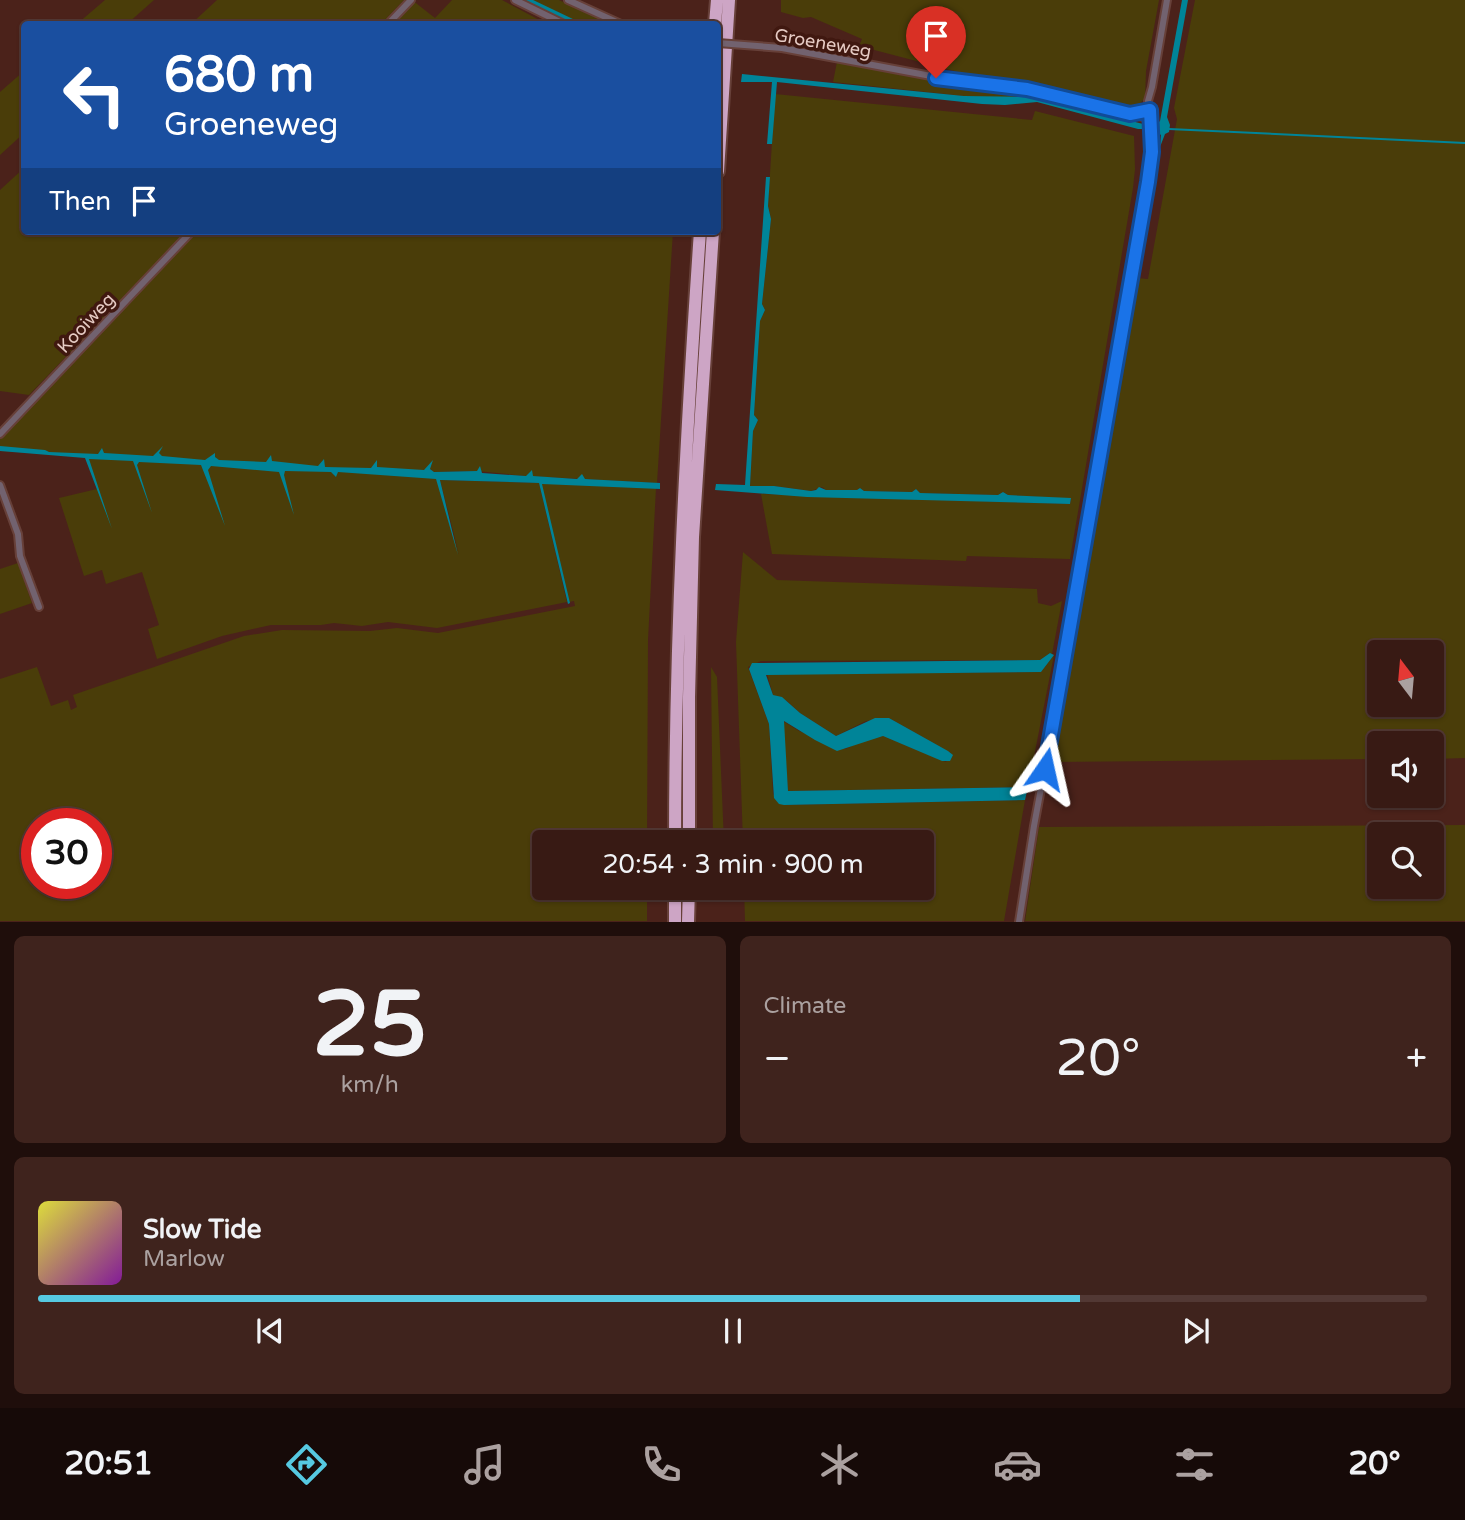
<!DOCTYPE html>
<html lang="en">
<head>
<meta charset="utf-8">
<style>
	:root { --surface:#381a14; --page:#3f231d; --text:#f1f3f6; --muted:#aba1a0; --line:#523834; --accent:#56c9e1 }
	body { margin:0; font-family:"Varela Round",sans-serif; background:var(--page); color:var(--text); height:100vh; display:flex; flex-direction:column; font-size:26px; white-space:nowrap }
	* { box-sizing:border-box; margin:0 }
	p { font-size:23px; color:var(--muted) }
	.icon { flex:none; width:38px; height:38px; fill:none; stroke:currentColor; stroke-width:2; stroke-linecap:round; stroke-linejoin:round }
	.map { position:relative; height:922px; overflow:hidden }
	.drawer { display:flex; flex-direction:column; gap:14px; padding:14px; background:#1f0e0b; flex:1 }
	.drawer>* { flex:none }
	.banner { position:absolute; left:21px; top:21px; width:700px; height:214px; border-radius:7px; box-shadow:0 2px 5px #0004,0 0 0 2px var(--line); background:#1a4fa0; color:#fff; overflow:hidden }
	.needle { width:46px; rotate:344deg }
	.controls { position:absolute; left:1367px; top:640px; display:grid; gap:14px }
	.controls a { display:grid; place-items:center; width:77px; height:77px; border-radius:7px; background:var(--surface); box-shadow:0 2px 5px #0004,0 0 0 2px var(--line); font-size:35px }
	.speed { position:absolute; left:21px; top:808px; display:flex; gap:14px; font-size:35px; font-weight:700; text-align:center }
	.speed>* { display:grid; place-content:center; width:91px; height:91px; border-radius:50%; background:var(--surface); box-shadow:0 2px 5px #0004,0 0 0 2px var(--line); line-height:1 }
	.speed .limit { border:10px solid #d22; background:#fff; color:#111 }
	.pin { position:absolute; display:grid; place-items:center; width:60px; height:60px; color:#fff; margin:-72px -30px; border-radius:50% 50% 50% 0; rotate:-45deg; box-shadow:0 0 7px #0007 }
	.pin .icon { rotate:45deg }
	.me { position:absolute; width:77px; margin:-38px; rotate:11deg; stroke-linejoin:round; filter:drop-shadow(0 0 5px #0008) }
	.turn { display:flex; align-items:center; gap:24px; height:147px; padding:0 28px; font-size:32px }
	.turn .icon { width:91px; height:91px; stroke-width:2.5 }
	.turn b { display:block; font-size:49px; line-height:60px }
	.then { display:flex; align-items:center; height:66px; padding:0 28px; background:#0003; gap:14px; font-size:26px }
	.big { font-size:52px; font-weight:600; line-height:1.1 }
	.drawer .card { flex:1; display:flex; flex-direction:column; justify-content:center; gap:10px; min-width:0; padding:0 24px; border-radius:10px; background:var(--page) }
	.drawer .dial { align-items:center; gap:0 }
	.dial b { font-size:91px; line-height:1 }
	.song { display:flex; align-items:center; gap:21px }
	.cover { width:84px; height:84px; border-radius:10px; background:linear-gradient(135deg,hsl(60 70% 55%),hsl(290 70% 35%)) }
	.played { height:7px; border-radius:4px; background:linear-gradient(90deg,var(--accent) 75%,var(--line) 75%) }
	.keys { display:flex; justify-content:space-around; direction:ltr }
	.heat { display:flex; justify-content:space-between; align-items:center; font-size:38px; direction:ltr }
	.drawer .tiles { flex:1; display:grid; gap:14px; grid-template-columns:1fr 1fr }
	.card:last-child { grid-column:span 2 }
	.trip { position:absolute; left:532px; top:830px; width:402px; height:70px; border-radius:7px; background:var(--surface); box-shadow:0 2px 5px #0004,0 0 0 2px var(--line); font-weight:600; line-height:70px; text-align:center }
	.tabs { display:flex; height:112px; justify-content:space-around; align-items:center; background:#160a08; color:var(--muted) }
	.tabs .icon { width:49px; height:49px }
	.tabs .active { color:var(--accent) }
	.tabs b { font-size:32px; color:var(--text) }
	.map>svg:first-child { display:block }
	.green { fill:#4a3d09; fill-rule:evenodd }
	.water { fill:#008498 }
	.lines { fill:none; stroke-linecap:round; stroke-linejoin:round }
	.stream { stroke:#008498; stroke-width:2 }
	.canal { stroke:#008498; stroke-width:7 }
	.minor-casing { stroke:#674039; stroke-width:10 }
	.motorway-casing { stroke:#674039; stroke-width:16 }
	.minor { stroke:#72626f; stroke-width:6 }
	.motorway { stroke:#cda5c5; stroke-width:12 }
	.minor-bridge-casing { stroke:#674039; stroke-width:10; stroke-linecap:butt }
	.minor-bridge { stroke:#72626f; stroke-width:6 }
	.route-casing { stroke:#114b97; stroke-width:18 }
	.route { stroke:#1a73e8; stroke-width:12 }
	.labels { text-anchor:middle; stroke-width:7; stroke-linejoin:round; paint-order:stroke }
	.street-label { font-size:18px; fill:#e6cbc4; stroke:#401810 }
</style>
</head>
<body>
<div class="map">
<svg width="1465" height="922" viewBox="0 0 1465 922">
	<rect width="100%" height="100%" fill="#4b221a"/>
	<path class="green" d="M105,0h49l-27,24h-50z
		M217,0h187l-23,24h-190z
		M412,0l23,18 17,-18h50l43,23 -156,1z
		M519,0h40l51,24h-43z
		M781,0h378l-13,71 -1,29 -3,1 -5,8 -5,1 -92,-24 -55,-7 -126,-33 3,-7 -51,-22 -8,1 -22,-6z
		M1195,0h270v758l-33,1v-15h-53v15l-327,3 84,-484 12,1 29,-160 -3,-11zM1379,653h53v52h-53z
		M837,62l190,34 -29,2 -34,-2 -131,-14z
		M24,71v62l-24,22v-63z
		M775,94l257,26 3,-9 99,25 1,33 -2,19 -63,371 -103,-3 -1,5 -194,-7 -11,-60 309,10 1,-5 -63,-4 -5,-3 -5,3 -78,-2 -4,-4 -4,3 -48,-1 -4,-3 -3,2h-31l-4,-3 -11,4 -37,-5h-24l3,-55 5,-11 -4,-5 6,-94 5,-11 -3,-6 9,-85 -3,-13z
		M24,168v63h163l-158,164 -29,-4v-201z
		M195,231h478l-16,252 -131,-7 -49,-5 -43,1 -4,-3 -5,4 10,1 24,80 -19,-74 99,3 28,119 -130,26 -49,-6 -26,4 -28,-3 -13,2h-50l-49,11 -65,23 -9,-30 11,-4 -17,-53 -36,12 -4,-14 -18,6 -25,-78 38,-9 -11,-33 -86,-5v-13z
		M541,483l115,5 -8,152 -1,202h-103v45h103v34h-647v-242l37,-12 14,39 17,-6 3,10 6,-3 -4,-12 171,-59 38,-6 88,1 27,-3 41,5 137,-27 -1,-5 -5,1zM37,824h59v60h-59z
		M743,552l34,28 260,9 1,14 13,3 11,-5 -10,53 -2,-1 -10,7 -279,1 -13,6 21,57 4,70 11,11 241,-5 -21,121h-259l-1,-34h178v-45h-179l-7,-200z
		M18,563l14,40 -32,11v-45z
		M1054,655l-26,132 -240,4 -5,-70 16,10 46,18 22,-10 16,-3 63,26 5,-9 -62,-35 -23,3 -30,15 -36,-23 -13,-12 -14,-6 -6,-21 274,-2z
		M711,667l6,10 7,165h-11z
		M1465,825v96h-440l14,-94zM1379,835h53v52h-53z"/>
	<path class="water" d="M1182,0h6l-21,117 3,8 -1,7 -4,2 -5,13 1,-12 -6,-4v-5l5,-5z
		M742,74l222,22 74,1 105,27 5,5h-10l-101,-27 -32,3 -23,-1 -205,-22 -5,62h-5l5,-62h-31z
		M766,177h4l-2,29 3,13 -9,85 3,6 -5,11 -6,94 4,5 -5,11 -3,55h24l37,5 5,-1 3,-3 7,3h31l3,-2 4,3 48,1 4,-3 4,4 78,2 5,-3 5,3 63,3 -1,6 -263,-7 -92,-7 1,-6 29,1z
		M0,446l45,4 4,2 49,2 4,-6 2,5 49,3 10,-10 -4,7 3,3 43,4 10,-7v4l4,3 47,2 5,-7 1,6 46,5 6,-7 1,8 46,1 6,-8v7l47,3 9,-10 -3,9 4,3 43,-1 3,-5 2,7 44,3 6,-6 1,6 44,3 5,-5 3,5 75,4v6l-118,-5 28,119 -2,1 -29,-121 -99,-3 18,75 -22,-76 -98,-7 -2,5 -5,-5 -46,-1 -1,4 10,40 -15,-43 -68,-6 -3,4 17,56 -24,-61 -62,-3 -2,3 15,48 -19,-52 -44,-2 23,70 -27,-71 -85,-7z
		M1050,653l4,2 -13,17 -275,3 7,20 9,2 18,16 36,23 39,-18h14l59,33 5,4 -3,6h-8l-59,-25 -46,15 -22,-11 -31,-19 4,70 240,-4 -3,13 -241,5 -5,-1 -5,-6 -5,-74 -20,-55 3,-6 288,-3z"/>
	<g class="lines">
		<path class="stream" d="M1169,129l296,14"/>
		<path class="canal" d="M525,0l50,24"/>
		<g class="minor-casing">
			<path id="minor" d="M515,0l49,24
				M568,0l53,24
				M388,24l23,-24
				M782,48l197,37 48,4 124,30
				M1130,114l20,-4
				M0,434l192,-203
				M0,485l18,49 2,22 19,51
				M1019,922l15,-96 47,-253 67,-391 4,-30 -1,-37 -3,-14 4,-14 15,-87"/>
		</g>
		<g class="motorway-casing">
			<path id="motorway" d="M715,24l2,-24
				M718,171l11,-171
				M675,842c0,-204 11,-407 25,-611
				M689,842v-145l4,-160 20,-306
				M675,887v35
				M688,922l1,-35"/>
		</g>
		<use href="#minor" class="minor"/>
		<use href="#motorway" class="motorway"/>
		<g class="minor-bridge-casing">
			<path id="minor-bridge" d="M718,43l64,5"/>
		</g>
		<use href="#minor-bridge" class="minor-bridge"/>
	</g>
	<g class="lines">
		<g class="route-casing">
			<path id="route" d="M936,78l91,11 103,25 20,-4 2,42 -4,30 -103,587"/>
		</g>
		<use href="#route" class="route"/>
	</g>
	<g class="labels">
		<g class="street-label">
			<text transform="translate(823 43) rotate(10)" y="6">Groeneweg</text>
			<text transform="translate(86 323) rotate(-47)" y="6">Kooiweg</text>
		</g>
	</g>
</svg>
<div class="controls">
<a><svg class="needle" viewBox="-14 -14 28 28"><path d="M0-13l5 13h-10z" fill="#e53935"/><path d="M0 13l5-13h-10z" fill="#aba1a0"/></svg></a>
<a><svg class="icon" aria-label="sound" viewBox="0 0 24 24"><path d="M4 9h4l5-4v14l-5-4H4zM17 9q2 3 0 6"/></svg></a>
<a><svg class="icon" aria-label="search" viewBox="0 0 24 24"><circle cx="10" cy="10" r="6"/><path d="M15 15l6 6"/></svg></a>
</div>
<div class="speed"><div class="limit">30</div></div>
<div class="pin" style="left:936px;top:78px;background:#d93025"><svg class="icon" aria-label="arrive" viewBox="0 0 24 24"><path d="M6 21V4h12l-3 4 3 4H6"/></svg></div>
<svg class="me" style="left:1045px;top:769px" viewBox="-20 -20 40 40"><path d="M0-17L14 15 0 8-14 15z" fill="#1a73e8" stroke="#fff" stroke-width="4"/></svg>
<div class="trip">20:54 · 3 min · 900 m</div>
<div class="banner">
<div class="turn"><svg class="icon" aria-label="left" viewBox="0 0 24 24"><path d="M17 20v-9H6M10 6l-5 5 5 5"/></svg><div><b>680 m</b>Groeneweg</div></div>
<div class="then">Then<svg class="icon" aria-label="arrive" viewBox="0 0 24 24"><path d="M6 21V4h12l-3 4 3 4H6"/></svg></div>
</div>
</div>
<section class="drawer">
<div class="tiles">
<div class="card dial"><b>25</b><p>km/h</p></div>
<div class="card"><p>Climate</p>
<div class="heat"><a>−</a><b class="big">20°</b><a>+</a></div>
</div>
<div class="card">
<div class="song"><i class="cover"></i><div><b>Slow Tide</b><p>Marlow</p></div></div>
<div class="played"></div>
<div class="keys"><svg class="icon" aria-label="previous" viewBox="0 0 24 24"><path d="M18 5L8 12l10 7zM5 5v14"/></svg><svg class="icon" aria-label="pause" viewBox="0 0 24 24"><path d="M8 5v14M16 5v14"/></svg><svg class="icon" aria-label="next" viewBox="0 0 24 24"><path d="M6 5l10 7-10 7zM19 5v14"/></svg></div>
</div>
</div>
</section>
<nav class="tabs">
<b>20:51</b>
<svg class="icon active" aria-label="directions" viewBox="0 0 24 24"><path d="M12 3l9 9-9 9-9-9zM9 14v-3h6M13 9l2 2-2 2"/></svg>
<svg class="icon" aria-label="music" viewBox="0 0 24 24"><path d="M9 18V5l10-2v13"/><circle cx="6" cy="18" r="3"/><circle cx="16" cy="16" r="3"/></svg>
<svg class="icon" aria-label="phone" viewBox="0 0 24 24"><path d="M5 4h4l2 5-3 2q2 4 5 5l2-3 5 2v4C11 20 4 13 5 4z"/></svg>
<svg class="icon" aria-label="climate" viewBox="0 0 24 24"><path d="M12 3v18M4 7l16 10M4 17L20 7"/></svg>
<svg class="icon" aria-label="car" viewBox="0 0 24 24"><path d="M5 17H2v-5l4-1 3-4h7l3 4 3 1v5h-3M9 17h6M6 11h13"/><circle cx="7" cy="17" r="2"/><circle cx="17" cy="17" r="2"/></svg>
<svg class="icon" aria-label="filters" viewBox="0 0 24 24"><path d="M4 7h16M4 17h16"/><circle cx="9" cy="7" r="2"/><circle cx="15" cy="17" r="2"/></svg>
<b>20°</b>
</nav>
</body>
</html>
